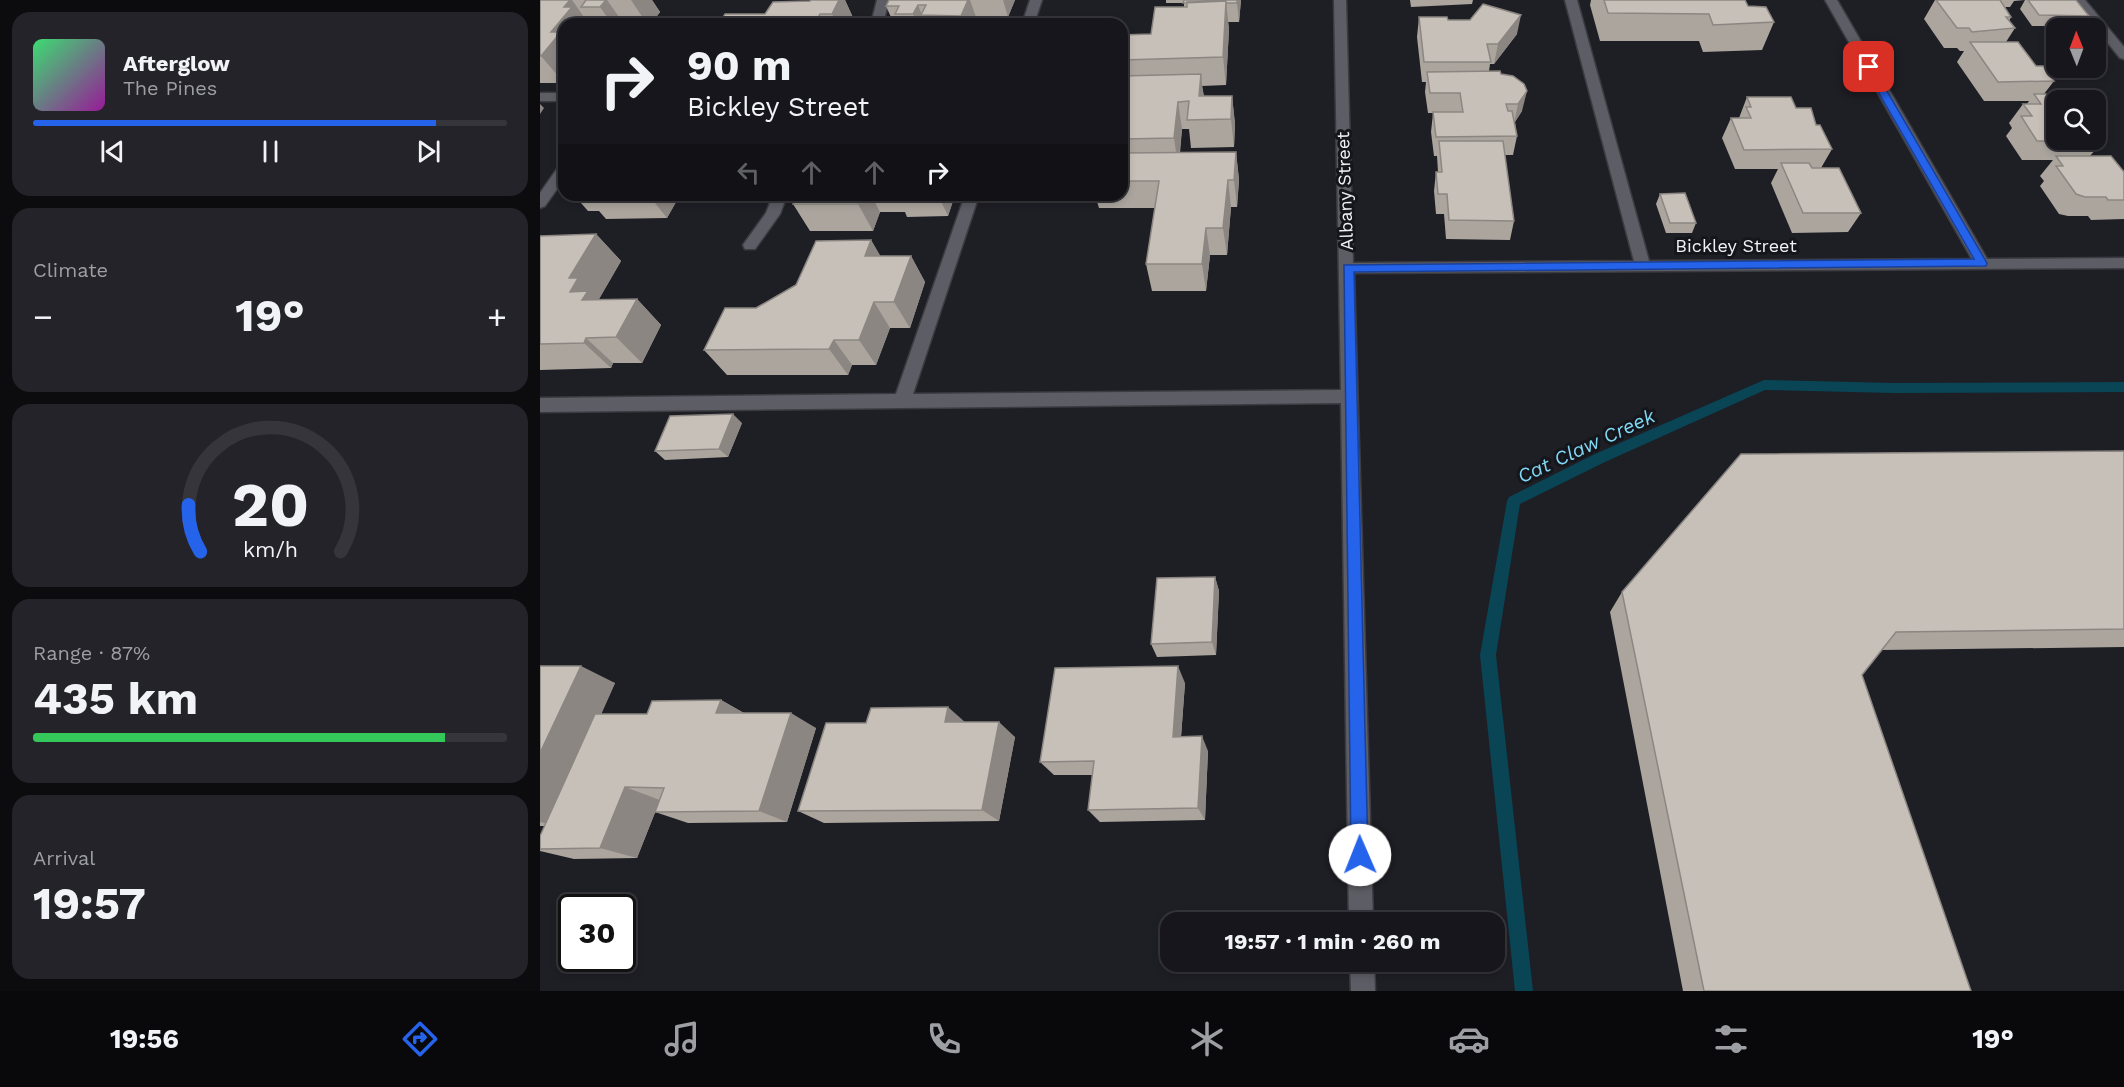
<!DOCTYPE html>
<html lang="en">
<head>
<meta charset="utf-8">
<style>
	:root { --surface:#16161c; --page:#232329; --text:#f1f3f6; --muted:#9e9fa3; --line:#35353b; --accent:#2563eb }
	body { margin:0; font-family:"Work Sans",sans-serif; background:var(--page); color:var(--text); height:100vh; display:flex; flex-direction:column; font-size:22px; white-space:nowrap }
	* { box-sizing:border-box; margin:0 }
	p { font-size:20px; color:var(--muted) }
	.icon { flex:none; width:33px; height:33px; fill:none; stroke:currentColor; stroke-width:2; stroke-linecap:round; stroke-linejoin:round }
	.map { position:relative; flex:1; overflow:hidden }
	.drawer { display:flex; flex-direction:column; gap:12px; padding:12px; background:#0c0c0f; width:540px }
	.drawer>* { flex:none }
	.banner { position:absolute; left:18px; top:18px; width:570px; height:183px; border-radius:18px; box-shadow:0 3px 9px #0003,0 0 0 2px var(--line); background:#16161c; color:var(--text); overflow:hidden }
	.needle { width:39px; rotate:359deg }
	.buttons { position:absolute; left:1506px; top:18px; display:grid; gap:12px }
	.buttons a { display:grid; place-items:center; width:60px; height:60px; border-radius:12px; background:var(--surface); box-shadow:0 3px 9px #0003,0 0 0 2px var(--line); font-size:30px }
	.speed { position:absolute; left:18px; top:894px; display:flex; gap:12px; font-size:30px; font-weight:700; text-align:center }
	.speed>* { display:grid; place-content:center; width:78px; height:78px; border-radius:50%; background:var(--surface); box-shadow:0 3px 9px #0003,0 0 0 2px var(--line); line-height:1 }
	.speed .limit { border:3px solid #111; border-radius:9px; background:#fff; color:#111 }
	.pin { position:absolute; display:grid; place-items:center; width:51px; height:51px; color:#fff; margin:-26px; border-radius:12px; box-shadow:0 3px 9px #0006 }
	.me { position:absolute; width:66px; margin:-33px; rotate:359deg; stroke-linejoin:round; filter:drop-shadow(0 0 4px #0008) }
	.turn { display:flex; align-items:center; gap:21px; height:126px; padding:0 30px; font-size:27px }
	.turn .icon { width:78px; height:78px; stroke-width:2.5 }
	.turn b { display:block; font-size:42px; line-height:51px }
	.lanes { display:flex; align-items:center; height:57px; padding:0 30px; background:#0003; justify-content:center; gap:30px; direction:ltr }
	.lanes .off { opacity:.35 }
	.big { font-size:45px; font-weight:700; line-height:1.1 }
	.drawer .widget { flex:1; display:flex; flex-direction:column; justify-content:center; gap:9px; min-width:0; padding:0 21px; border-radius:18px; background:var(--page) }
	.drawer .dial { align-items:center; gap:0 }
	.dial svg { height:156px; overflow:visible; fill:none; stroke:var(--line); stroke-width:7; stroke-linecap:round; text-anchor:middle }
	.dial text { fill:var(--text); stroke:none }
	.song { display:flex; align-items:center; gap:18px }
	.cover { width:72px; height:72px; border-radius:9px; background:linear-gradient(135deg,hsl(140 70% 55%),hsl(300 70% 35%)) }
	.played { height:6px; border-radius:3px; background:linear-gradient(90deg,var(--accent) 85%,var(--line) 85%) }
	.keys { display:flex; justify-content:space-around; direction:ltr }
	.heat { display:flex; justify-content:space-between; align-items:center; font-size:33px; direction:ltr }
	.charge { height:9px; border-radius:4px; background:linear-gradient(90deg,#34c759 87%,var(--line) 0) }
	.trip { position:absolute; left:620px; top:912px; width:345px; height:60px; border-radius:18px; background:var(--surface); box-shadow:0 3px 9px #0003,0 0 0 2px var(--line); font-weight:700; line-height:60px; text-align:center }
	.tabs { display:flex; height:96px; justify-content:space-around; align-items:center; background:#09090b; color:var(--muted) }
	.tabs .icon { width:42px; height:42px }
	.tabs .selected { color:var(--accent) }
	.tabs b { font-size:27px; color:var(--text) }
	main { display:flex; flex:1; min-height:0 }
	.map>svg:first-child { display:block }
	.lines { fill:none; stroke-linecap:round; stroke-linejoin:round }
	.stream { fill:#094555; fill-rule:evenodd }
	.minor-casing { stroke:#3b3b41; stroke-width:3 }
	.minor { fill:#5d5d65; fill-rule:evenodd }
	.wall { fill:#aba59e }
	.shaded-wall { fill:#8b8681 }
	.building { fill:#c7c0b8; stroke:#8b8681; stroke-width:1.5 }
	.route { fill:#2563eb; stroke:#184099; stroke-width:1.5 }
	.labels { text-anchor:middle; stroke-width:6; stroke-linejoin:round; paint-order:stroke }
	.street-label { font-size:18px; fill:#f0f0f5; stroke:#15151c }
	.water-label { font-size:20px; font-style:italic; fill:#81d8f4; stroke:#15151c }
</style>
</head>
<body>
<main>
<section class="drawer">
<div class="widget">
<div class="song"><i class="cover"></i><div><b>Afterglow</b><p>The Pines</p></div></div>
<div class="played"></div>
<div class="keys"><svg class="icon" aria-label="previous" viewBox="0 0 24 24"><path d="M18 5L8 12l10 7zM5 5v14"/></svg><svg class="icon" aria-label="pause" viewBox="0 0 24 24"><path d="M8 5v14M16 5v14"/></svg><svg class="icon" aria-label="next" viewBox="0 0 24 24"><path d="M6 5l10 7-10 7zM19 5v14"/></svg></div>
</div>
<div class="widget"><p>Climate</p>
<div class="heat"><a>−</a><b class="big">19°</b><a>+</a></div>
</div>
<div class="widget dial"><svg viewBox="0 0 100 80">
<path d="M14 69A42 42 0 1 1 86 69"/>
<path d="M14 69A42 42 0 0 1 8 45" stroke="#2563eb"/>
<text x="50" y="56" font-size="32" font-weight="700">20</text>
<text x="50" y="72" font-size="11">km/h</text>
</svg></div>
<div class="widget"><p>Range · 87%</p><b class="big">435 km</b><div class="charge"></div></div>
<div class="widget"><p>Arrival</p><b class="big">19:57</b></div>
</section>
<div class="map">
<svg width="1584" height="991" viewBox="0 0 1584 991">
	<rect width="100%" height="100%" fill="#1e1e25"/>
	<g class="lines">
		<path class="stream" d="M1224,380l130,3 230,-1v10l-230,1 -129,-3 -160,72 -85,42 -24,151 37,336h-18l-35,-336 27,-154 2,-4 86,-43z"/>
		<g class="minor-casing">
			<path id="minor" d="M337,0h12l-6,24h-12z
				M490,0h12l-8,24h-12z
				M794,0h12l7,263 281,-2 -69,-261h12l72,261 323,-2 -147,-259h12l150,259 137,-1v10l-770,5 19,649h-24l-8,-519 -801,9v-14l356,-4 69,-199h14l-66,199 428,-4z
				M1533,0h12l39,47v12l-4,-1z
				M0,93h24v8h-24z
				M24,165v14l-19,27 -5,2v-15l19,-27z
				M233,195h14l-7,19 -25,35h-10l-2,-4 23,-32z
				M810,962h24l1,29h-24z"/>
		</g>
		<use href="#minor" class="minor"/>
	</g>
	<path class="wall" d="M0,0h112l8,12 -9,12h-87v59h-24z
		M271,0h34l10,22 -1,2h-135l46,-10 45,-13z
		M349,0h126l-7,17h-32l-3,7h-79l-8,-18z
		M626,0h75l-2,22h-11l1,7 -3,56 -24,1 2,10h28l3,28 -1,23 -43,1 -2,-19h-7l-2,24 56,-1 3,28 -2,27h-6l-4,48h-17l-4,36h-54l-6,-27 9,-56h-56l-4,-13h27v-160l29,-1 33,-27v-4h-18z
		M870,0h63l-1,4 -61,3z
		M1051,0h154l3,6 26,16 -12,28 -59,2 -4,-11h-99l-10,-36z
		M1395,0h90l-11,1 -4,6h-5l6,10 -2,4 6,7 -9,14 48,39 -10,13 59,47 -13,15 34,16v47l-33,1 -3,-4h-20l-9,-2 -19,-28 4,-5 -4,-5 13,-16h-31l-16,-24 6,-8 -3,-5 14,-19h4l2,-3h-45l-27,-39 7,-11h-4l-3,-3h-13l-20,-29z
		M1485,0h51l13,16 -8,10h-49l-12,-17z
		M879,17l29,3 69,14 -23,30h-4l-1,7 12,3 21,37 -7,11 2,14 -4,19h-8l9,66 -4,19 -64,-1 -2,-25h-8l-2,-23 2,-19h2l-1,-16h-3l-3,-24 2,-19h-5l-3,-21 1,-10h-4l-5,-45z
		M1207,97l49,11 20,17 16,24 -11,19 40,45 -13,19 -56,1 -21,-50 7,-14h-43l-13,-31 9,-20h8z
		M1120,194l36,29 -4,10h-26l-10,-29z
		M34,195h106l-13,23 -61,1 -7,-8h-11z
		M257,195h158l-7,21 -41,1 -2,-5h-25l-7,19h-63l-17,-27z
		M56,234l25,27 -22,38v1l38,-1 24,26 -19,38h-29l-2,5 -71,2v-134z
		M331,240l9,16h31l14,26 -15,46h-20l-14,37h-24l-4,10h-121l-23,-25 52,-42z
		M202,423l-14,34 -63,3 -10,-9z
		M1584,451v196l-242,3 -20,25 109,316h-288l-73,-379 12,-20z
		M675,577l4,14 -3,64 -59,2 -6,-13z
		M0,666l75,17 -14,31h46l74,-14 23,13 72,15 -29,94 -99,1 -33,-11 5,-12 -23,58 -63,1 -34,-8v-15l5,-10h-5z
		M645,683l-4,54 27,14 -3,69 -105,2 -12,-12 5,-35h-39l-14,-13z
		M424,722l51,15 -16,84 -175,2 -26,-12 68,-88z"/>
	<path class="shaded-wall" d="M30,0h2l17,24h-25v59l-23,-27 10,-24 13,-25z
		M59,0h8l17,24h-12l-12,-17z
		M91,0h21l8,12 -9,12h-4z
		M299,0h6l10,22 -1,2h-17l-5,-10z
		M428,0h2l6,17 -3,7h-9l-3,-8z
		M463,0h12l-7,17z
		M697,0h4l-2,22 -2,-19z
		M686,1l3,28 -3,56 -3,-28z
		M378,5l4,10h-1l4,9h-8l-4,-10z
		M981,15l-4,19 -23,30 4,-20z
		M288,18l3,6h-6z
		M661,74l3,28 -5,-6z
		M987,91l-5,20 -8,12 4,-19z
		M692,96l3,28 -1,23 -3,-28z
		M638,102l4,27 -4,37 -4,-28z
		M0,104l4,4 -4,6z
		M696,152l3,28 -2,27 -3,-27z
		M688,180l3,27 -4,48 -4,-27z
		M113,195h27l-13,23 -16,-20z
		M321,195h10l9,17 -7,19 -15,-27z
		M398,195h17l-7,21z
		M666,228l4,27 -4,36 -4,-27z
		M56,234l25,27 -22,38 5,6 4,21 -38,-34 -1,-14z
		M331,240l16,27 -22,-11z
		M371,256l14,26 -15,46 -16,-26z
		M97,299l24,26 -19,38 -26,-26z
		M334,302l16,26 -14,37 -17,-25z
		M46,338l27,25 -2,5 -27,-25z
		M294,340l18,25 -4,10 -19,-26z
		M193,414l9,9 -14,34 -9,-8z
		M675,577l4,14 -3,64 -4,-13z
		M41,666l34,17 -63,142 -12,-3v-69z
		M638,666l7,17 -5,68 -7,-14z
		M181,700l28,16 -33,-3z
		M408,707l18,16 -21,-1z
		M251,713l25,15 -29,94 -28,-11z
		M459,722l16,15 -16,84 -17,-11z
		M662,736l6,15 -3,69 -7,-12z
		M85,787l35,13 -23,58 -37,-10z"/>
	<path class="building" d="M0,0h30l-6,7h8l-21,25h10l-20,24h-1z
		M46,0h20l-6,7h-19z
		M271,0h28l-7,14h-12l-2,4h10l-3,6h-106l6,-10h40l8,-12 37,-1z
		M349,0h79l-7,16 -40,-1 5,-10h-8l-5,9h-18l4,-8h-13z
		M644,0h53v3h-11v-2l-43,2z
		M1064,0h141l3,6 18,1 8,15 -61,3 -4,-11 -101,-1z
		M1396,0h64l11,17h-5l9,11 -43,4 -3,-4h-12z
		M1488,0h48l13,16 -50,-1z
		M686,1l-3,56 -101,3v-25l29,-1 4,-27h32v-5z
		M943,4l38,11 -23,29h-11l4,18h-67l-5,-45h28l1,3h22z
		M1430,42h48l18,24h7l11,15 -56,1z
		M960,71l1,3 12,2 11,8 3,7 -9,13h-12l2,7h4l5,25 -81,1 -3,-25h30l-3,-19h-30l-3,-21z
		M661,74l-2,22h33l-1,23 -44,1 2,-19 -11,1 -4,36 -52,1v-63z
		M1494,94h34l5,6h-17v40h40v-9l7,10h-66l-16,-25h11l-9,-12h18z
		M1207,97h44l5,11h15l5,17h4l12,24 -88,1 -13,-32h20l-5,-11h5z
		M899,141h64l11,80 -65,-1 -2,-26h-9l-2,-22h6z
		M696,152l-2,28h-6l-5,48h-17l-4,36h-56l13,-83h-37v-28z
		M1516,156h55l13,16v28h-16l-2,-3h-21l-9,-3 -20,-28h7z
		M1241,163h28l3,5h27l22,45h-58z
		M1145,193l11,30h-26l-10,-29z
		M52,195h61l-2,3 -62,2z
		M257,195h64l-3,9h-65z
		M56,234l-27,44h9l-8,14 18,-1 -6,9 55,-1 -21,38 -30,1 -2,5 -44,1v-108z
		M331,240l-6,16h46l-17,46h-20l-15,38h-25l-5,9 -125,1 21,-42h31l40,-23 20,-44z
		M193,414l-14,35 -64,2 15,-35z
		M1584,451v178l-228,3 -34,43 109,316h-267l-82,-399 119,-138z
		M675,577l-3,65 -61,2 6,-66z
		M0,666h41l-41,87z
		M638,666l-5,71 29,-1 -4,72 -110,2 6,-49 -54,1 15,-94z
		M181,700l-5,13h75l-32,98 -104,1 9,-24 -39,-1 -25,61 -60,1v-13l55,-122h52l5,-13z
		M408,707l-3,15h54l-17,88 -184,1 28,-88h40l5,-15z"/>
	<path class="route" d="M1325,65l8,2 114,196 -1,3 -632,6 14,583 -2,6 -6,2 -6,-2 -3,-6 -7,-590 630,-6 -110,-192z"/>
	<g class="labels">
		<g class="street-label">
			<text transform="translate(805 191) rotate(-92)" y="6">Albany Street</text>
			<text x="1196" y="252">Bickley Street</text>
		</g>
		<g class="water-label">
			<text transform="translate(1046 446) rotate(-25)" y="7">Cat Claw Creek</text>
		</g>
	</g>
</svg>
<div class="buttons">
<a><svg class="needle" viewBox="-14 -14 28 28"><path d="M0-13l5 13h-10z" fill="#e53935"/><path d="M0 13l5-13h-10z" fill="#9e9fa3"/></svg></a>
<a><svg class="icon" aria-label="search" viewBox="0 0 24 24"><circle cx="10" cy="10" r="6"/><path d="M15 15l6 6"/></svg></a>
</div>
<div class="speed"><div class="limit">30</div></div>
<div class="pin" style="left:1329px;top:67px;background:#d93025"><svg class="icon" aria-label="arrive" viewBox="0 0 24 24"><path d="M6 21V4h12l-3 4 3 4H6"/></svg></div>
<svg class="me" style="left:820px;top:855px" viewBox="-20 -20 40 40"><circle r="19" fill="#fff"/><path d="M0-13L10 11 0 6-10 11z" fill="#2563eb"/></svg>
<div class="trip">19:57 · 1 min · 260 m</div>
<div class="banner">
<div class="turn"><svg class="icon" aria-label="right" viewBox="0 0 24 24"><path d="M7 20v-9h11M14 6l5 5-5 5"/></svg><div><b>90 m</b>Bickley Street</div></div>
<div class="lanes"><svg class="icon off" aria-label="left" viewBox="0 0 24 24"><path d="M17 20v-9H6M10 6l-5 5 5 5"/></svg><svg class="icon off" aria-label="ahead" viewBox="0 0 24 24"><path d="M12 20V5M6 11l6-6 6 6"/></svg><svg class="icon off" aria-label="ahead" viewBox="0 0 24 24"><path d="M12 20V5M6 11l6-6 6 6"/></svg><svg class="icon" aria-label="right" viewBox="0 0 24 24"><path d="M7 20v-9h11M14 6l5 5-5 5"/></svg></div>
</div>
</div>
</main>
<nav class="tabs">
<b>19:56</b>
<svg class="icon selected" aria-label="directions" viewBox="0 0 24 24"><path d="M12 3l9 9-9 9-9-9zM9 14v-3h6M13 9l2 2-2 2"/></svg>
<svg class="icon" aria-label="music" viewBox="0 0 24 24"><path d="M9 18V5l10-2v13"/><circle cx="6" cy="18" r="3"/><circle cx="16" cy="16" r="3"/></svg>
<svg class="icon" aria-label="phone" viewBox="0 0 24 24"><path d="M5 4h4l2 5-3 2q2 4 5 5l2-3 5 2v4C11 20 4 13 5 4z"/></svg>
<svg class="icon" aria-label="climate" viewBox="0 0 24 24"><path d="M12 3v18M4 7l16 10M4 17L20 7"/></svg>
<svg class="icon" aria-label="car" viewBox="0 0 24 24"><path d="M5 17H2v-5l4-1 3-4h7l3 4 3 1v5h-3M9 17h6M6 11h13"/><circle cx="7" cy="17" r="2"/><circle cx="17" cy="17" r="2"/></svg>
<svg class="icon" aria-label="filters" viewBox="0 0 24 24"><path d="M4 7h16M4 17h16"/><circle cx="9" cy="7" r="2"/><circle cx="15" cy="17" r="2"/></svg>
<b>19°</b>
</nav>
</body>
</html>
